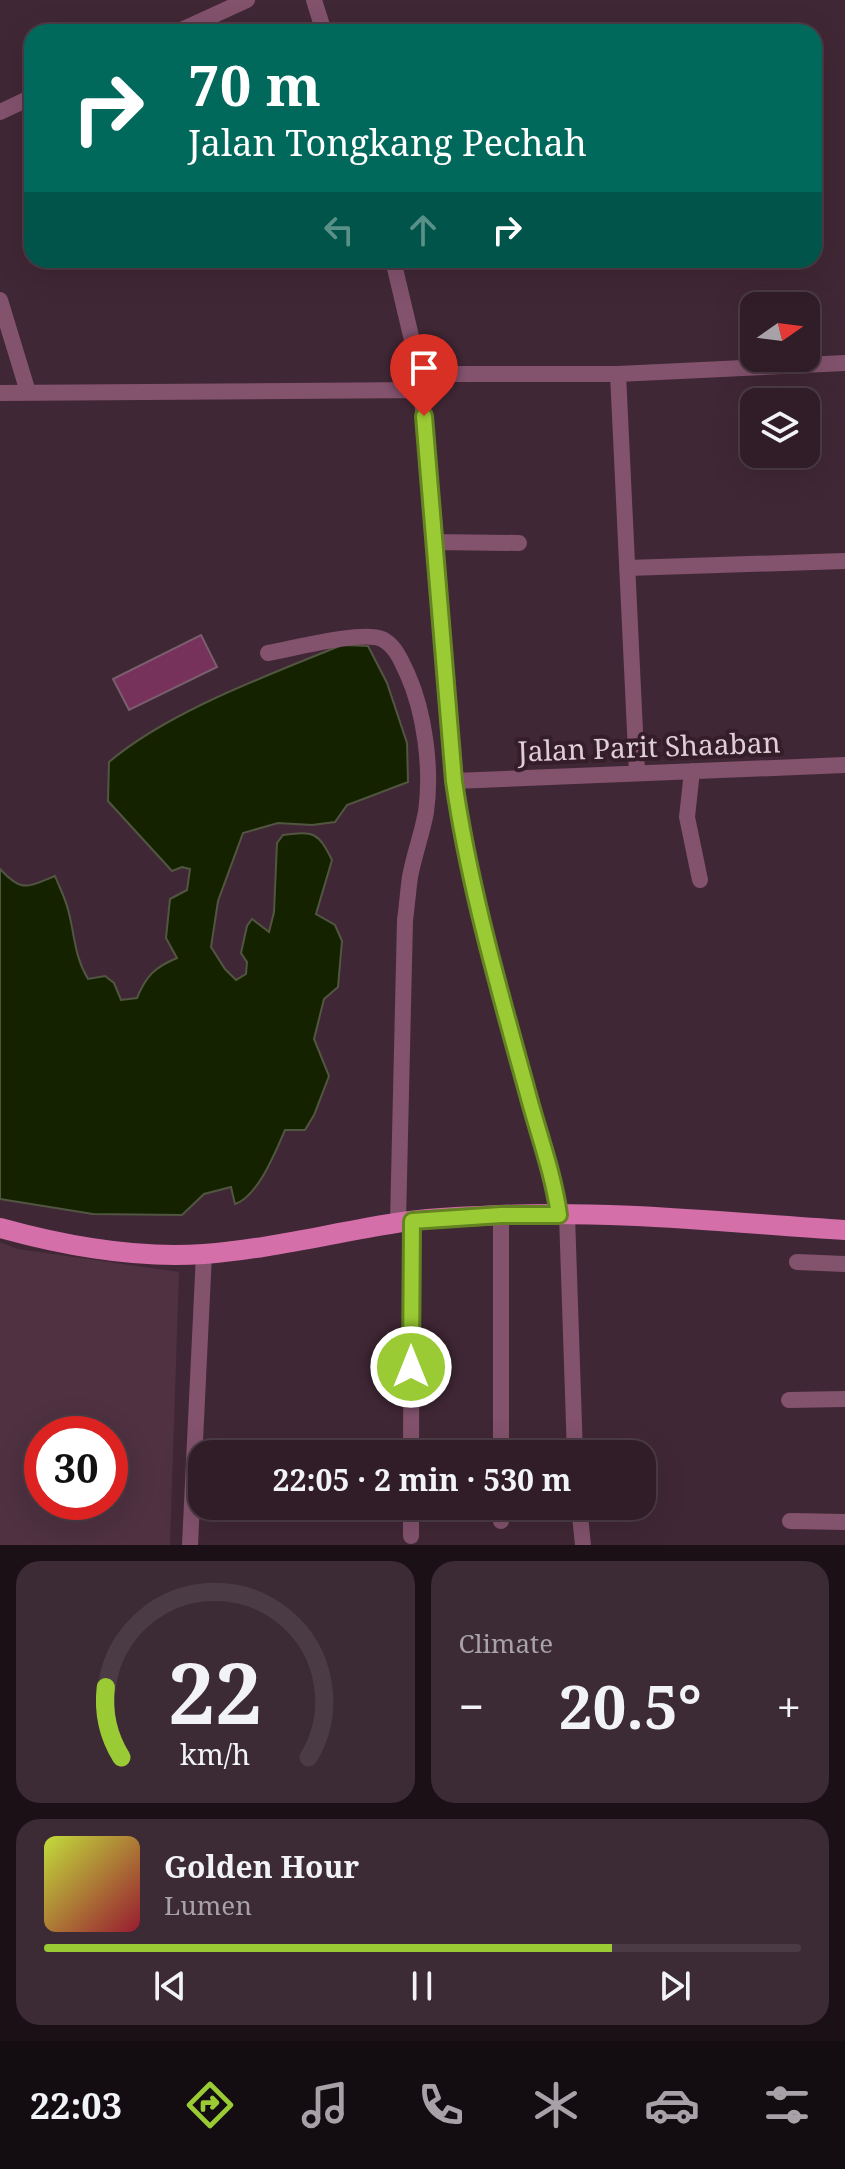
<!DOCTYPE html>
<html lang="en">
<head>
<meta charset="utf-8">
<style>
	:root { --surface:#301d28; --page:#3c2a34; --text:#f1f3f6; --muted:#a8a2a8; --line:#4b3b45; --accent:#9acb34 }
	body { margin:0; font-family:"Noto Serif",serif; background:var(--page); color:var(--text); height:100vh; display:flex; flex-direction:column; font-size:30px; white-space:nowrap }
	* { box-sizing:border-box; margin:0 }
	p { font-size:26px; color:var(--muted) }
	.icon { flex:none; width:44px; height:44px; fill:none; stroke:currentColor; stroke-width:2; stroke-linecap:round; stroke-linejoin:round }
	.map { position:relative; height:1545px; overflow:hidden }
	.drawer { display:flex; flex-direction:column; gap:16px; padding:16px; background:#1a1016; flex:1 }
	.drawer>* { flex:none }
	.hud { position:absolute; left:24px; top:24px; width:798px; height:244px; border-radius:24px; box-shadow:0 8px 32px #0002,0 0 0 2px var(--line); background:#00695c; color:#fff; overflow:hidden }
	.needle { width:52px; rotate:76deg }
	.controls { position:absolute; left:740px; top:292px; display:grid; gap:16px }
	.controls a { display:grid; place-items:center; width:80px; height:80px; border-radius:16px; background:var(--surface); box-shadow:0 8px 32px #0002,0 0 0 2px var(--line); font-size:40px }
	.speed { position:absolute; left:24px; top:1416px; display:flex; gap:16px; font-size:40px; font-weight:700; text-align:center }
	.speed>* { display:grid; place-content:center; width:104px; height:104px; border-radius:50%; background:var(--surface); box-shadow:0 8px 32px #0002,0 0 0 2px var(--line); line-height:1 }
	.speed .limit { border:12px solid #d22; background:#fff; color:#111 }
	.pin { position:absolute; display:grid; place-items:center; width:68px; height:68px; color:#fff; margin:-82px -34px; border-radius:50% 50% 50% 0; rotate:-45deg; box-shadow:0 0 8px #0007 }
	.pin .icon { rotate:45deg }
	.me { position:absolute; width:88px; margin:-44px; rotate:0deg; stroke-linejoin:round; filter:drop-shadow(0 0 6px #0008) }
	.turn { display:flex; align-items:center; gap:28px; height:168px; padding:0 32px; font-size:36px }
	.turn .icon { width:104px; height:104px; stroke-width:2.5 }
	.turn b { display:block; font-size:56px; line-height:68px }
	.lanes { display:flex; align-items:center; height:76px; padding:0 32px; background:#0003; justify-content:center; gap:40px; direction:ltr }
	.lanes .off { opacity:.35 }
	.big { font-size:60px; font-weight:700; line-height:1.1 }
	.drawer .card { flex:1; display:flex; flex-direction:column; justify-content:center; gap:12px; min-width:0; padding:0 28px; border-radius:24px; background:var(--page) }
	.drawer .dial { align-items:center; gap:0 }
	.dial svg { height:208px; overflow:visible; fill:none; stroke:var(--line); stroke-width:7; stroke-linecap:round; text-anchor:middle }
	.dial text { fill:var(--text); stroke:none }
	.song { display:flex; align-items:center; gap:24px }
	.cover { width:96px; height:96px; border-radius:12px; background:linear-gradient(135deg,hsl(70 70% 55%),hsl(350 70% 35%)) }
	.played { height:8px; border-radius:4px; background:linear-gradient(90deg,var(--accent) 75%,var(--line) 75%) }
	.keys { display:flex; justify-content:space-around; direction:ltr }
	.heat { display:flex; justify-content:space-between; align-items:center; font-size:44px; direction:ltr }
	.drawer .tiles { flex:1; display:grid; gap:16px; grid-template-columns:1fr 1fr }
	.card:last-child { grid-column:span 2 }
	.trip { position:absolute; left:188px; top:1440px; width:468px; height:80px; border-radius:24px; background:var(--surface); box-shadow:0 8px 32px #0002,0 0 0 2px var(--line); font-weight:700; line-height:80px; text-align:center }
	.dock { display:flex; height:128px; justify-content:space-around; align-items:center; background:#130c10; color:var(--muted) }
	.dock .icon { width:56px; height:56px }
	.dock .active { color:var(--accent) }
	.dock b { font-size:36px; color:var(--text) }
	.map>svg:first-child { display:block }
	.built { fill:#4f3141; fill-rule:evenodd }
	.water { fill:#152200; stroke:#515640; stroke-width:2 }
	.building { fill:#77325b; stroke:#7a5e6d; stroke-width:2 }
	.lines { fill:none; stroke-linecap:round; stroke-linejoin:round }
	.minor { stroke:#83526d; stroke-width:16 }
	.primary { stroke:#d46faa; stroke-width:20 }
	.route-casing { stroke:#648422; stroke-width:20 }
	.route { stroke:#9acb34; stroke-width:14 }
	.labels { text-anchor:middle; stroke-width:8; stroke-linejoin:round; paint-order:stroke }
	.street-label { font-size:28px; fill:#deced6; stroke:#351d2a }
</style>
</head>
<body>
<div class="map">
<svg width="845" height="1545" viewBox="0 0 845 1545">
	<rect width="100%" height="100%" fill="#402735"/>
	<path class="built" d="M0,1242l18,7 161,23 -9,273h-170zM42,1434h68v68h-68z"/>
	<path class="water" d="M342,645l26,1 19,37 20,60 1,39 -61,23 -12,17 -23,3 -34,-2 -35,10 -25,68 -7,46 14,22 11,11 10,-6 1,-12 -6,-9 6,-27 5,-7 17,13 5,-20 3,-69 6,-8c31,-4 35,-3 49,25l-16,54 19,11 7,16 -4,46 -14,12 -10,40 15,37 -15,39 -9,15h-20c-10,23 -27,66 -50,74l-4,-17 -27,7 -22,21 -89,-1 -93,-15v-330c22,24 27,18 55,7 4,10 9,20 12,30 8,26 6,48 21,73l17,-3 9,7 7,17 16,-2c9,-22 18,-31 40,-40l-11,-20 4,-39 17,-9 3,-21 -8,-2 -10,4 -64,-70 1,-39c60,-51 160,-87 233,-117z"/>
	<path class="building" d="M201,635l16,32 -88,43 -16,-31z"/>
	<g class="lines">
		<path class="minor" d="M314,0l10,32
			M177,32l70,-32
			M0,112l32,-15
			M393,260l27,114 34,407c15,105 45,208 73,310 11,42 26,81 32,124
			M0,300l28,92
			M420,374h198l227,-11
			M618,374l19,399
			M0,393l422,-3
			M435,542l84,1
			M627,568l218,-7
			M268,653c24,-4 94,-23 114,-14 14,7 19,22 25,34 18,40 25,96 19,139 -4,22 -12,43 -16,65 -2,14 -3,29 -5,43l-7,302
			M692,771l-5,46 13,63
			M454,781l391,-16
			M567,1215l8,239
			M797,1262l48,2
			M789,1400l56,-1
			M411,1454l1,-233
			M501,1454v-239
			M579,1506l4,39
			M501,1521v-15
			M790,1521l55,1
			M411,1536v-30
			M190,1545l14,-291"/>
		<path class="primary" d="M0,1228c65,18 136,31 204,26 65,-5 128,-21 192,-31 34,-6 69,-6 103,-8 113,-5 233,8 346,15"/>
	</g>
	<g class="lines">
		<g class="route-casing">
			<path id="route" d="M411,1367l1,-146 89,-6h58c-6,-43 -21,-82 -32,-124 -28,-102 -58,-205 -73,-310l-30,-365"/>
		</g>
		<use href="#route" class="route"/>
	</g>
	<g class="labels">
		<g class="street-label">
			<text transform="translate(649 747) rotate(-2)" y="10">Jalan Parit Shaaban</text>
		</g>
	</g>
</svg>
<div class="controls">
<a><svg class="needle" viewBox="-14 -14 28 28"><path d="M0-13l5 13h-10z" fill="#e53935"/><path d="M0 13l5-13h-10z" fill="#a8a2a8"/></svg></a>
<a><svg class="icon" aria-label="layers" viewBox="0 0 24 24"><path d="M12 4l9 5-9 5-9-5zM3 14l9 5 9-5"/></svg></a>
</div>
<div class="speed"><div class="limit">30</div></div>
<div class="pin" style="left:424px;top:416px;background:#d93025"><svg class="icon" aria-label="arrive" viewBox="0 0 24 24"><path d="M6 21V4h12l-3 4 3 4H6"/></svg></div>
<svg class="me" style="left:411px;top:1367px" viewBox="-20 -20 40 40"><circle r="17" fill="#9acb34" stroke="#fff" stroke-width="3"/><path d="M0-11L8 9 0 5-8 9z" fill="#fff"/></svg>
<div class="trip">22:05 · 2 min · 530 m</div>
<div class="hud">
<div class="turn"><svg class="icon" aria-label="right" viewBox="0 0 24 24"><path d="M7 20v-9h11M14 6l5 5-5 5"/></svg><div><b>70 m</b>Jalan Tongkang Pechah</div></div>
<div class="lanes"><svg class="icon off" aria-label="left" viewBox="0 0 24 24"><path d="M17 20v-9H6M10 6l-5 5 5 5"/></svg><svg class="icon off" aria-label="ahead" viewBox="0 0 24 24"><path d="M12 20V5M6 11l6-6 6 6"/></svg><svg class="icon" aria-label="right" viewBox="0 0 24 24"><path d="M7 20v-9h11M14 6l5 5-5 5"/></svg></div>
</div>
</div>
<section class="drawer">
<div class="tiles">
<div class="card dial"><svg viewBox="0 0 100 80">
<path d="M14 69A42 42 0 1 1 86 69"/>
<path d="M14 69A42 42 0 0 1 8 42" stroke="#9acb34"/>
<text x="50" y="56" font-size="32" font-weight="700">22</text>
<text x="50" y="72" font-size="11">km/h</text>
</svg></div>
<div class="card"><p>Climate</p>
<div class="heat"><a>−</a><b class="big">20.5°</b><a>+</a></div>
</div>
<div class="card">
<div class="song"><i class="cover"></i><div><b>Golden Hour</b><p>Lumen</p></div></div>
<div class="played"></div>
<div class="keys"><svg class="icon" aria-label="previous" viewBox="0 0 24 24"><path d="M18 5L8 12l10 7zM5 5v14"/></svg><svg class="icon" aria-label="pause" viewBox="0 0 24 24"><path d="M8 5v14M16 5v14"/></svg><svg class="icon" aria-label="next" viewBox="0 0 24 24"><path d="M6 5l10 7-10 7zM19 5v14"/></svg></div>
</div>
</div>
</section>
<nav class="dock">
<b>22:03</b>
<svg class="icon active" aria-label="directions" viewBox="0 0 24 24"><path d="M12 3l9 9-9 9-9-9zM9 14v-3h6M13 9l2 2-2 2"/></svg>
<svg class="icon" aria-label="music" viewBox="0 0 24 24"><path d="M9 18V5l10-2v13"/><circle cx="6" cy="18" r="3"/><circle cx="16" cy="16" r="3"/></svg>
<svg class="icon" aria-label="phone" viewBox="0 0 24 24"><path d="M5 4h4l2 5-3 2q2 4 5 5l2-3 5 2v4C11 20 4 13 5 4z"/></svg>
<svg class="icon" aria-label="climate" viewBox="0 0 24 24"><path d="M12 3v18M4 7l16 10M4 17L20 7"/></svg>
<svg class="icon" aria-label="car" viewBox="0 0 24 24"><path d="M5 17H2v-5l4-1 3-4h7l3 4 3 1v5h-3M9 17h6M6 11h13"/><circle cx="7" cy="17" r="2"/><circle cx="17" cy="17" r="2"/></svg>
<svg class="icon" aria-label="filters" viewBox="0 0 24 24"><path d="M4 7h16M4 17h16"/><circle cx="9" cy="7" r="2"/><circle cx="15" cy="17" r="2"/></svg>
</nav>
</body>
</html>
